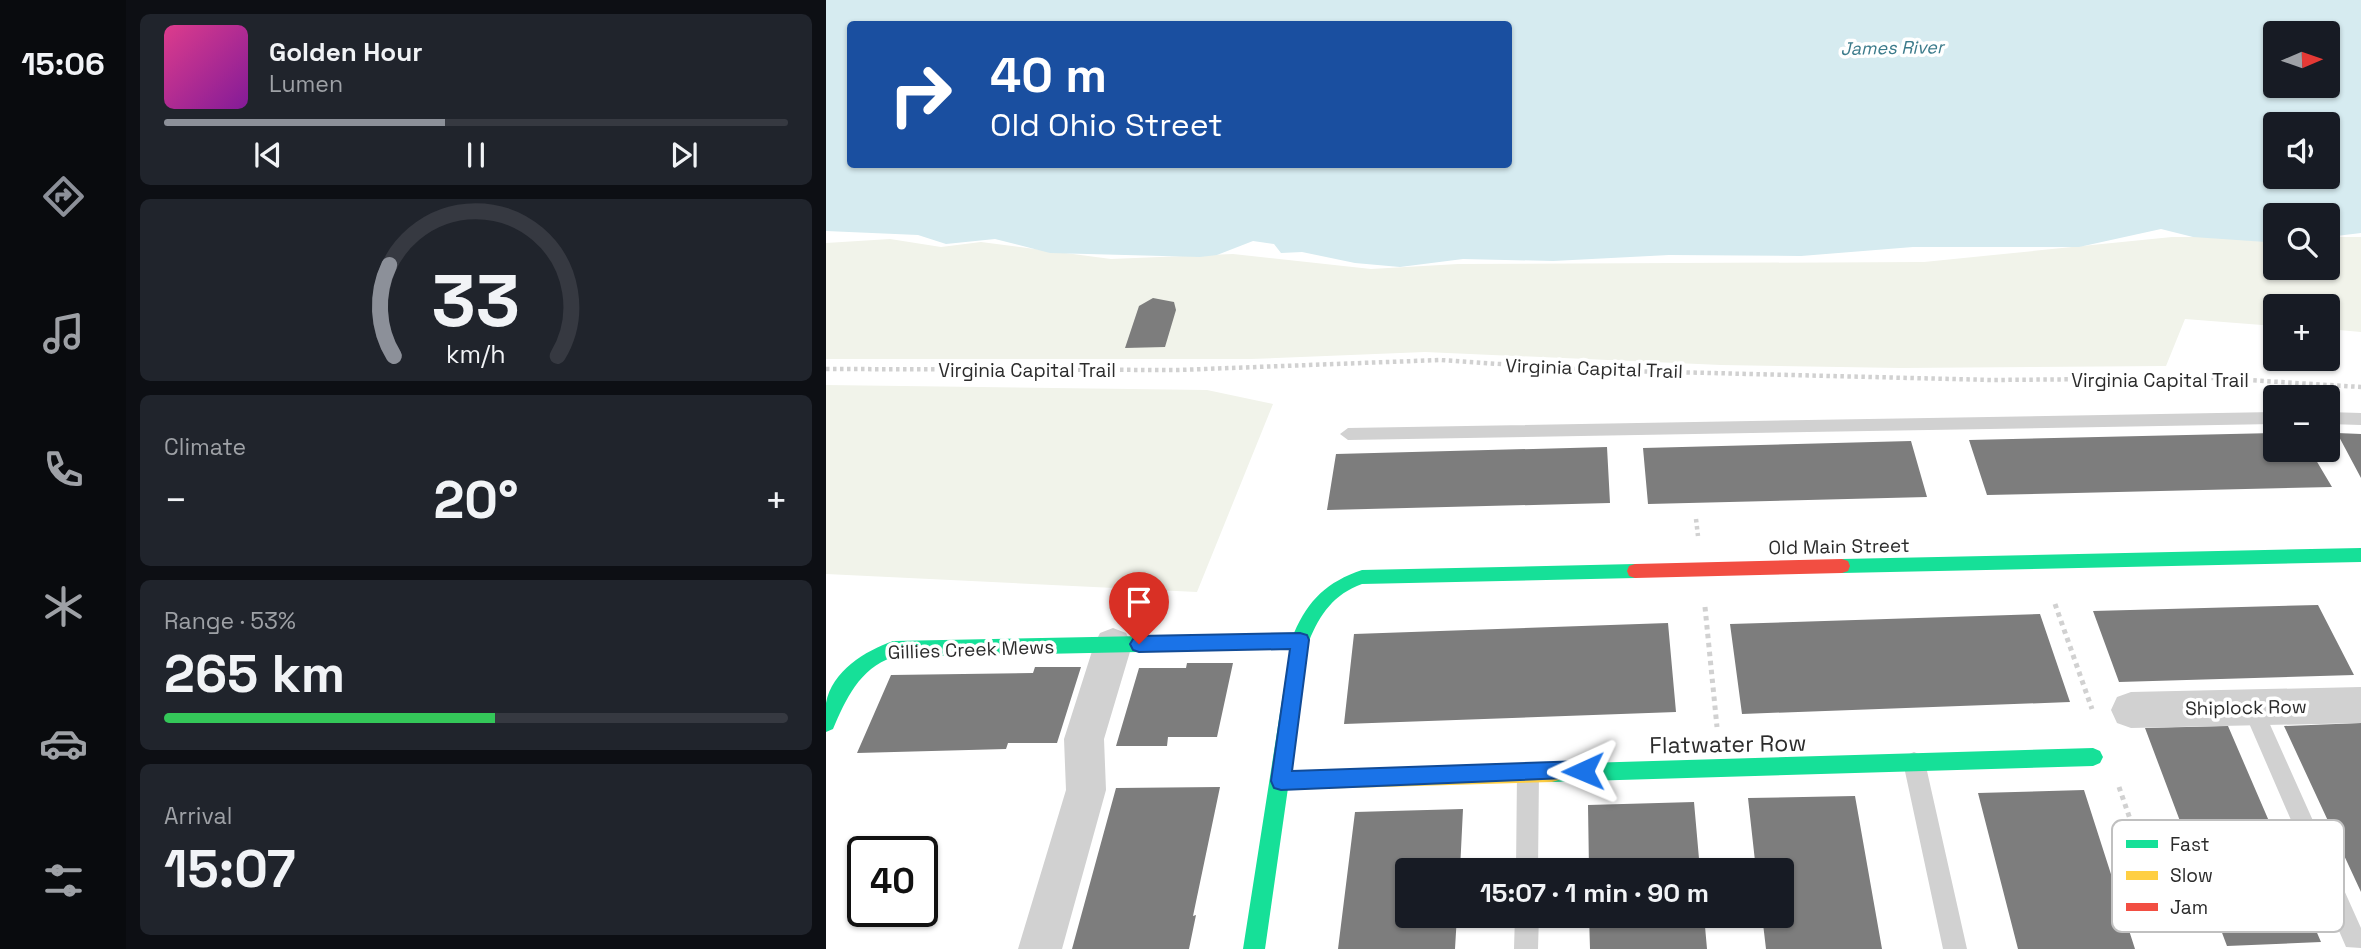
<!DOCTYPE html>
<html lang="en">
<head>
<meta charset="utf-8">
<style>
	:root { --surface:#171b24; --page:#20242c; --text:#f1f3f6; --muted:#9ea1a6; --line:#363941; --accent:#8c9099 }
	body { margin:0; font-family:"Space Grotesk",sans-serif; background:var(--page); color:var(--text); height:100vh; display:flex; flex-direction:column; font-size:26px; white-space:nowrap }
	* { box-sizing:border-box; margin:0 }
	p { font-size:23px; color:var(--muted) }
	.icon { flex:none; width:38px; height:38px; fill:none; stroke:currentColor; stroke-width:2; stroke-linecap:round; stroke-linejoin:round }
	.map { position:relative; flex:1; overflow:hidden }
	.side { display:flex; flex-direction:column; gap:14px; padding:14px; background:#0d0f14; width:700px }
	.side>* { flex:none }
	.top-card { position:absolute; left:21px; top:21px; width:665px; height:147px; border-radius:7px; box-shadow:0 2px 5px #0004; background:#1a4fa0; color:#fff; overflow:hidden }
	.needle { width:46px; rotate:88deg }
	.fabs { position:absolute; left:1437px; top:21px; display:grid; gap:14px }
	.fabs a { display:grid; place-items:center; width:77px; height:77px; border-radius:7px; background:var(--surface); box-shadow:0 2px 5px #0004; font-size:35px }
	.speed { position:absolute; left:21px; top:836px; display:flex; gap:14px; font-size:35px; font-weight:700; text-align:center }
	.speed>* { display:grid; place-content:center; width:91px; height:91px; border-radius:50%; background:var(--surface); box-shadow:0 2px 5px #0004; line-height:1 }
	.speed .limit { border:4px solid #111; border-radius:10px; background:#fff; color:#111 }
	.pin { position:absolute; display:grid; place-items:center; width:60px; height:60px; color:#fff; margin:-72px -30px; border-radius:50% 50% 50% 0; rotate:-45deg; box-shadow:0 0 7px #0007 }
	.pin .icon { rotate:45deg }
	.me { position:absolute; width:77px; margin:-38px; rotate:269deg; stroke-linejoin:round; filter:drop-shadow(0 0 5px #0008) }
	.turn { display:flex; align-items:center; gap:24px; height:147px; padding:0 28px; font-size:32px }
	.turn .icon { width:91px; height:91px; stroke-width:2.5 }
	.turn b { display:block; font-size:49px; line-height:60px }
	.big { font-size:52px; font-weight:700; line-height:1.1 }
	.side .card { flex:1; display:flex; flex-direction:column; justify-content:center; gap:10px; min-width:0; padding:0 24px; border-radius:10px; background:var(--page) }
	.side .dial { align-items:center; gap:0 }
	.dial svg { height:182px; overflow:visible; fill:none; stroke:var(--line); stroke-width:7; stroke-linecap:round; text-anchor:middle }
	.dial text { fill:var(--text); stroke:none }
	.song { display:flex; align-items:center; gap:21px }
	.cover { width:84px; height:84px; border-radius:10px; background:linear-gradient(135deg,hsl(330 70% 55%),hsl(290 70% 35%)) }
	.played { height:7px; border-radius:4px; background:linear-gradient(90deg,var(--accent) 45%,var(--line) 45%) }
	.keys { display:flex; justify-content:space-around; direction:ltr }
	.heat { display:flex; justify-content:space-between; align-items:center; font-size:38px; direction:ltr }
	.charge { height:10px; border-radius:5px; background:linear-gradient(90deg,#34c759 53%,var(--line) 0) }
	.trip { position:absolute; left:569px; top:858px; width:399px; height:70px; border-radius:7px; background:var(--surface); box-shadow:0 2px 5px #0004; font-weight:700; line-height:70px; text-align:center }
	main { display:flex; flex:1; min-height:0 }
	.dock { display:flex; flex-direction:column; width:126px; justify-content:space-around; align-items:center; background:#090b0e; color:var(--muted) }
	.dock .icon { width:49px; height:49px }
	.dock .current { color:var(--accent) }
	.dock b { font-size:32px; color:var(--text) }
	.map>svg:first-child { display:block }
	.green { fill:#f1f3ea }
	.water { fill:#d6ebf0; fill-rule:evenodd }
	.building { fill:#7d7d7d }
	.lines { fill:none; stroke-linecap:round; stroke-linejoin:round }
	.path-far1 { stroke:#d1d1d1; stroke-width:4.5; stroke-dasharray:3.5 3.5; stroke-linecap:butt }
	.path { stroke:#d1d1d1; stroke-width:5; stroke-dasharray:4.5 4.5; stroke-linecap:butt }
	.lane { fill:#d1d1d1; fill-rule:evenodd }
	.street { fill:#d1d1d1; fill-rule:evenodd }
	.fast { fill:#16e098; fill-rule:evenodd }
	.slow { fill:#ffcf43; fill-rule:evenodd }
	.jam { fill:#f24e42; fill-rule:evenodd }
	.route { fill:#1a73e8; stroke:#114b97; stroke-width:2 }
	.labels { text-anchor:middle; stroke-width:7; stroke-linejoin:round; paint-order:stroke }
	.far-water-label { font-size:18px; font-style:italic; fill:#3c7b8b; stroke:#fff }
	.street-label { font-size:19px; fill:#2c2c2c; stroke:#fff }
	.near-street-label { font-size:23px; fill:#2c2c2c; stroke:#fff }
	.key { fill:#fff; stroke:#c0c0c0; stroke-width:2 }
	.key-label { font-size:19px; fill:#2c2c2c }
</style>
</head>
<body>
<main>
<nav class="dock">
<b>15:06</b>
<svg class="icon current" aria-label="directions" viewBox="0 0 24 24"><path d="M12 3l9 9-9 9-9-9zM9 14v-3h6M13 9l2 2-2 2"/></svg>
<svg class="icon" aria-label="music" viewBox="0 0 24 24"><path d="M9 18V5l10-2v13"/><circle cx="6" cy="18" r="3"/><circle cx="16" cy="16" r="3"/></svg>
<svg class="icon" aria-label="phone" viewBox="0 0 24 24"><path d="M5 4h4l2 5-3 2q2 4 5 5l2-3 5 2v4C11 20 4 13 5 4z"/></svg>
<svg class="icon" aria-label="climate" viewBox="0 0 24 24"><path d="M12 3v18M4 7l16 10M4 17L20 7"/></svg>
<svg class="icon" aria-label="car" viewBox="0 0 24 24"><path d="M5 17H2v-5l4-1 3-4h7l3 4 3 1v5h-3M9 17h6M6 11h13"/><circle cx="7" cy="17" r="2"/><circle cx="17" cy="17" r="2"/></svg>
<svg class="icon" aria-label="filters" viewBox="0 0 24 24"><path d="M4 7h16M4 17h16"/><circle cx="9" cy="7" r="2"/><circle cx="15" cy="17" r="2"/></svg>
</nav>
<section class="side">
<div class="card">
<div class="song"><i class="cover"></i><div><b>Golden Hour</b><p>Lumen</p></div></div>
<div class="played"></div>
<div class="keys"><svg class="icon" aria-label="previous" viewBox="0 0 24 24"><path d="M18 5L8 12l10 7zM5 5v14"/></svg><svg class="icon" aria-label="pause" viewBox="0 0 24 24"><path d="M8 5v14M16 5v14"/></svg><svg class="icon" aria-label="next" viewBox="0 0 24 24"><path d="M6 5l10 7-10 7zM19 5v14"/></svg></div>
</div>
<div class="card dial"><svg viewBox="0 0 100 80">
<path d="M14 69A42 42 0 1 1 86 69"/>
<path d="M14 69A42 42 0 0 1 12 29" stroke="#8c9099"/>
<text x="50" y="56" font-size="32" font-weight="700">33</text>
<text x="50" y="72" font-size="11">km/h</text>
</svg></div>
<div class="card"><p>Climate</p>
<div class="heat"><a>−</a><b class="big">20°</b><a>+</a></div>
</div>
<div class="card"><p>Range · 53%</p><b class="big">265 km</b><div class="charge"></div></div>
<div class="card"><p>Arrival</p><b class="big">15:07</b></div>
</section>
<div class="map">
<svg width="1535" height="949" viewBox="0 0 1535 949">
	<rect width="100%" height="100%" fill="#fff"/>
	<path class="green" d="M1346,237h103v31h53v-31h33v95l-33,-3v-23h-53v20l-90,-7 -19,47 -265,2 -180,-3 -296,-13 -174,7h-425v-116l64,-4 51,8 40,-5 130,17 122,-5 138,15 87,-5 466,-2z
		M0,385l381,5 66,14 -76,188 -371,-18z"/>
	<path class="water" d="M0,0h1535v233l-33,4v-22h-53v27h-9l-73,-5 -32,-8 -82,18h-166l-112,9 -132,-1 -116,6 -90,-2 -63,8 -45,-4 -53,-11 -21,1 -7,-9 -21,-3 -36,14 -17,2 -150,-4 -55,-14 -49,5 -28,-9 -92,-4zM24,24h658v140h-658zM1449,33h53v53h-53zM1449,124h53v53h-53z"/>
	<path class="building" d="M327,298l21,4 2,8 -11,37 -40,1 14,-42z
		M1449,433v17h35l22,37 -345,8 -18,-55z
		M1511,433l24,1v44z
		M1085,441l16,56 -279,7 -5,-56z
		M781,447l3,56 -283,7 9,-56z
		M1492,605l36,70 -235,7 -26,-71z
		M1214,614l30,88 -328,12 -12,-90z
		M842,623l8,89 -332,12 10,-90z
		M361,663h46l-16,74h-49l-1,9h-51l23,-78h47z
		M209,667h46l-24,76h-49l-2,6 -149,4 34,-78 142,-2z
		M1535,723v169l-77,-166z
		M1402,726l93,216 -94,4 -82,-218z
		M394,787l-27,129 3,-1 -7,34h-117l44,-161z
		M1258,790l51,159h-117l-40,-156z
		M1029,796l27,153h-116l-4,-34h20v-45h-26l-8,-72z
		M868,802l6,68h-111l-1,-65z
		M637,809l-3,61h-53v45h50l-2,34h-117l17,-137z
		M763,915h115l3,34h-117z"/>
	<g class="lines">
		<path class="path-far1" d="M0,369l352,1 262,-10 149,10 403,10 223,-2 146,9
			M870,519l2,17"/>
		<path class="path" d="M1229,604l37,105
			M879,607l12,120
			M1293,787l40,116"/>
		<path class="lane" d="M1449,412v12l-927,16 -8,-6 8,-6z
			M1502,412l33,1v12l-33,-1z
			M1426,698l7,2 102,228v20l-15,-1 -104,-240 3,-7z
			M1088,752l7,3 4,7 42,187h-24l-40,-187 4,-7z
			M702,762l8,3 3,7 -1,98h-22l1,-98 3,-7z
			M689,915h24l-1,34h-24z"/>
		<path class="street" d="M287,628l13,5 6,12 -28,94 2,51 -44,159h-44l48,-159 -2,-51 30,-94 6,-12z
			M1535,687v36l-230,5 -14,-5 -6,-13 6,-13 14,-5z"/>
		<path class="fast" d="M1535,548v14l-519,11 -6,-2 -2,-5 2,-5 6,-2z
			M809,564l6,2 2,5 -2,5 -6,2 -273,6c-28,10 -42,30 -53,57l-44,308h-22l47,-300 -397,8c-34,12 -47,42 -60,72l-7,3c0,-9 0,-20 0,-29 6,-32 39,-52 67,-62l401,-8c15,-34 33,-51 68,-63z
			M1267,748l7,3 3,6 -3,6 -7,3 -541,16 -7,-2 -3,-7 3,-7 7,-2z"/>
		<path class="slow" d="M726,764l7,2 3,7 -3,7 -7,2 -271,8 -7,-2 -3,-7 3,-7 7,-2z"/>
		<path class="jam" d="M1016,559l6,2 2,5 -2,5 -6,2 -207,5 -6,-2 -2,-5 2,-5 6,-2z"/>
	</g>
	<path class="route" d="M474,633l7,2 2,5 -17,131 291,-10 7,3 3,7 -3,6 -309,13 -7,-2 -3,-7 19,-132 -151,3 -6,-2 -3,-6 3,-5 6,-3z"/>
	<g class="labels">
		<g class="far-water-label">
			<text transform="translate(1066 48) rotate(-1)" y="6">James River</text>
		</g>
		<g class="street-label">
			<text transform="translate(768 368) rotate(2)" y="7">Virginia Capital Trail</text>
			<text x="201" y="377">Virginia Capital Trail</text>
			<text x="1334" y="387">Virginia Capital Trail</text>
			<text transform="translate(1013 546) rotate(-1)" y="7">Old Main Street</text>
			<text transform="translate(145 649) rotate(-2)" y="7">Gillies Creek Mews</text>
			<text transform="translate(1420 707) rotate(-1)" y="7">Shiplock Row</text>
		</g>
		<g class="near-street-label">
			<text transform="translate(902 744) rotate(-1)" y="8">Flatwater Row</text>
		</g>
	</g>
	<rect x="1286" y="820" width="232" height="112" rx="10" class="key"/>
	<rect x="1300" y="840" width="32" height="8" fill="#16e098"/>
	<rect x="1300" y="871" width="32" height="9" fill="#ffcf43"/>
	<rect x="1300" y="903" width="32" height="8" fill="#f24e42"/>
	<g class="key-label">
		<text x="1344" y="851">Fast</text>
		<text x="1344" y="882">Slow</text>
		<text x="1344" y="914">Jam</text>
	</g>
</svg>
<div class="fabs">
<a><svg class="needle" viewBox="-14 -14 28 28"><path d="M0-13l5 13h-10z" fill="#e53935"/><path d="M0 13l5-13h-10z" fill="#9ea1a6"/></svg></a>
<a><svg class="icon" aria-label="sound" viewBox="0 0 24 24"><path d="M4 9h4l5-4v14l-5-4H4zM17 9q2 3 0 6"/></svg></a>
<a><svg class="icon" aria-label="search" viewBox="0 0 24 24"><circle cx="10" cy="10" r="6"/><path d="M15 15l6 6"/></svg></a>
<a>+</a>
<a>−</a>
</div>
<div class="speed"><div class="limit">40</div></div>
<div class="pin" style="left:313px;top:644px;background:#d93025"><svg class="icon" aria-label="arrive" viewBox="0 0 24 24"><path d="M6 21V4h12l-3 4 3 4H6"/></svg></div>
<svg class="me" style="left:757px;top:771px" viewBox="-20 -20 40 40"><path d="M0-17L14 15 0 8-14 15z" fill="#1a73e8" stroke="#fff" stroke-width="4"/></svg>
<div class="trip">15:07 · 1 min · 90 m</div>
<div class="top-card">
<div class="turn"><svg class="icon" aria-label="right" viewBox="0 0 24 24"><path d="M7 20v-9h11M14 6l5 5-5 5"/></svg><div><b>40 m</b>Old Ohio Street</div></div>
</div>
</div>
</main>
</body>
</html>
